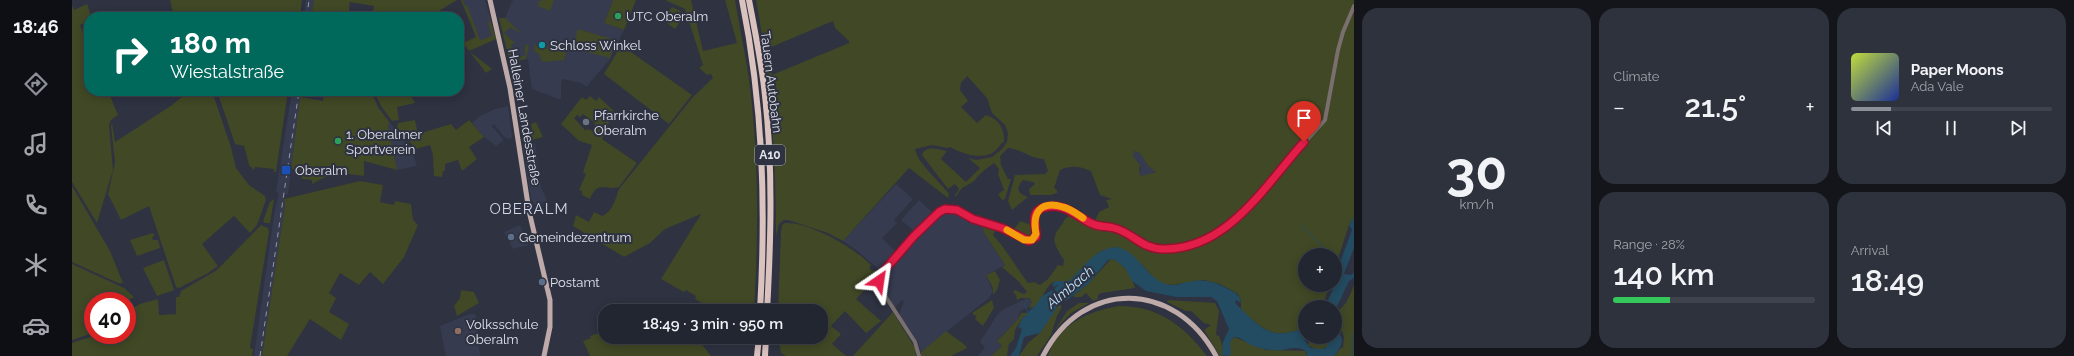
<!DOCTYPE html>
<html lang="en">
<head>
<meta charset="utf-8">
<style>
	:root { --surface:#222631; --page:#2e323d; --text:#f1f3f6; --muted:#a2a5ab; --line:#3f434d; --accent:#8c9099 }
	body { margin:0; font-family:Raleway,sans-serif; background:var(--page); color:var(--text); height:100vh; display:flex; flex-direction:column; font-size:15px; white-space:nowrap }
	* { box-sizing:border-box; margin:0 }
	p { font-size:13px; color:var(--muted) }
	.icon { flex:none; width:22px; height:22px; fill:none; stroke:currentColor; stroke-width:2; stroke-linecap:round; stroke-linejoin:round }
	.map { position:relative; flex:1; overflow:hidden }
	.details { display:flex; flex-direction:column; gap:8px; padding:8px; background:#13151b; width:720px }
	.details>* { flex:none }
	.banner { position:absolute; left:12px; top:12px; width:380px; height:84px; border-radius:16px; box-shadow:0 2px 10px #0003,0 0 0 1px var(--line); background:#00695c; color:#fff; overflow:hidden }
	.tools { position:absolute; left:1226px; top:248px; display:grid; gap:8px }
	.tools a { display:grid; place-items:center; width:44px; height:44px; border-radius:50%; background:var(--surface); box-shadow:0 2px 10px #0003,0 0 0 1px var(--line); font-size:20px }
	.speed { position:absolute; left:12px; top:292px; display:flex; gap:8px; font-size:20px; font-weight:700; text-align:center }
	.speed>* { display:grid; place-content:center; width:52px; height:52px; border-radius:50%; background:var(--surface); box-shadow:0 2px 10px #0003,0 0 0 1px var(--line); line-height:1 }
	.speed .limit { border:6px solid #d22; background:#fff; color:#111 }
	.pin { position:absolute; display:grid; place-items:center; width:34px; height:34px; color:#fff; margin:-41px -17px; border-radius:50% 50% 50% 0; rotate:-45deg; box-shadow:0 0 4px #0007 }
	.pin .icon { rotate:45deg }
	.me { position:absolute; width:44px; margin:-22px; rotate:32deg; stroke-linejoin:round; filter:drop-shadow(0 0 3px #0008) }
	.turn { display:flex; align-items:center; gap:14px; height:84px; padding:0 20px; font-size:18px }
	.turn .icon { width:52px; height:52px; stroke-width:2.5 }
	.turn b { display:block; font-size:28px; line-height:34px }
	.big { font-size:30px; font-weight:600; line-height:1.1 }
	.details .card { flex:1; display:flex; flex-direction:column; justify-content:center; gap:6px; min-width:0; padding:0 14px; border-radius:16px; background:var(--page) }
	.details .dial { align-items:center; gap:0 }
	.dial b { font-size:52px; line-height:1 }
	.song { display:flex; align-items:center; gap:12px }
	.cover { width:48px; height:48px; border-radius:6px; background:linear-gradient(135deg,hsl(70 70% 55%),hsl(230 70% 35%)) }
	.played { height:4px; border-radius:2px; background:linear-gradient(90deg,var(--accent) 20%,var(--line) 20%) }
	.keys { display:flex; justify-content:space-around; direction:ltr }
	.heat { display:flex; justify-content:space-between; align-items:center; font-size:22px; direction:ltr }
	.charge { height:6px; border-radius:3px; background:linear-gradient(90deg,#34c759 28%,var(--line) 0) }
	.details .tiles { flex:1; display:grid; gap:8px; grid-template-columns:repeat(3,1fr) }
	.card:first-child { grid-row:span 2 }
	.trip { position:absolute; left:526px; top:304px; width:230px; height:40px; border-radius:16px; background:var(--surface); box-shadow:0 2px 10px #0003,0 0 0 1px var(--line); font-weight:600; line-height:40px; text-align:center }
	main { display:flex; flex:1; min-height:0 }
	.menu { display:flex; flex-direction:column; width:72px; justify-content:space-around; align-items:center; background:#0e0f14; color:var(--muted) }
	.menu .icon { width:28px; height:28px }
	.menu .active { color:var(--accent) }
	.menu b { font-size:18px; color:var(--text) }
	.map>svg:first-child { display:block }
	.built { fill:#363b50 }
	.green { fill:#404825; fill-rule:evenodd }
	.water { fill:#234b61 }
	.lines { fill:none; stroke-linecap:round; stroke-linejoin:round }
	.stream { stroke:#234b61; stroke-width:1 }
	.minor { stroke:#796f6e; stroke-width:4 }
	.major { stroke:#beaaa8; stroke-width:5 }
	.highway { stroke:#dac2bf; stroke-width:6 }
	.rail { stroke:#9497a3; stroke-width:1; stroke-dasharray:5 5; stroke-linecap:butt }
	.route-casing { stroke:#92132f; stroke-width:10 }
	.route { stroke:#e11d48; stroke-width:7 }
	.slow { stroke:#f59e0b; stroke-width:7 }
	.leisure-dot { fill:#2e9e5b; stroke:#2e3241; stroke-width:1.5 }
	.culture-dot { fill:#0f9aa8; stroke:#2e3241; stroke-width:1.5 }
	.worship-dot { fill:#6b7280; stroke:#2e3241; stroke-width:1.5 }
	.transit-dot { fill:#1a4fb4; stroke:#2e3241; stroke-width:1.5 }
	.service-dot { fill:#5c6f8a; stroke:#2e3241; stroke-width:1.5 }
	.education-dot { fill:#8d6e63; stroke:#2e3241; stroke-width:1.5 }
	.labels { text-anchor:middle; stroke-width:4; stroke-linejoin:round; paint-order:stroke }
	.shield { fill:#2e3241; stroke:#abaeb9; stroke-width:1 }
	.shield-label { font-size:12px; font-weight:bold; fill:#e1e3ed }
	.poi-label { font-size:13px; fill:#e1e3ed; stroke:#2e3241; text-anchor:start }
	.street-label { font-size:13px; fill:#e1e3ed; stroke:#2e3241 }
	.water-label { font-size:14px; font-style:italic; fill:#bce3fc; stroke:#2e3241 }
	.quarter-label { font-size:15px; letter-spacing:1px; fill:#d0d5e8; stroke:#2e3241 }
</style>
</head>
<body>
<main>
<nav class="menu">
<b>18:46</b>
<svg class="icon active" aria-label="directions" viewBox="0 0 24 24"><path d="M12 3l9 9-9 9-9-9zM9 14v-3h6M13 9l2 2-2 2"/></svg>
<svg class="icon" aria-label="music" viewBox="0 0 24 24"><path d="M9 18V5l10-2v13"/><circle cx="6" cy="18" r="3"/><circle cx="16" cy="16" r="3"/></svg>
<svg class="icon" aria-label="phone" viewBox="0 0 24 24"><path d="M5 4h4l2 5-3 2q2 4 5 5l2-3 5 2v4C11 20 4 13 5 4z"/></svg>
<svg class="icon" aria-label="climate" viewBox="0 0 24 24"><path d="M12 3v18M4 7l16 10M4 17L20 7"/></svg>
<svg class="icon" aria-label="car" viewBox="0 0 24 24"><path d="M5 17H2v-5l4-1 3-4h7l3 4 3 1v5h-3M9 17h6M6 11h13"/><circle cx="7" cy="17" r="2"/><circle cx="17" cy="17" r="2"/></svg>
</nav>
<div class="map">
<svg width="1282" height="356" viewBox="0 0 1282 356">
	<rect width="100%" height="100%" fill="#2e3241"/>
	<path class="built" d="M234,0h8l-3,17h-7z
		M389,0h24l11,39 -16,7z
		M441,0h100l-9,23 20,7 -14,29 -22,26 -1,2 -6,-4 -18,-4 -2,3v16l-2,1 -27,-10 -4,-30 -18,3 -7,-26 1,-16z
		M220,91h9l-12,95 -1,8h-3l-1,5 1,6 -23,151h-8l20,-141 5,-22 -3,-1z
		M436,106l4,31 -1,2 -6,-1 -11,-14 -2,2 12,14 -8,6 -12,-9 -12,-14 8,-7 15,-7z
		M318,123l22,27 5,16 -20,4 -9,-44z
		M463,143l6,44 6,14 -4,1v4l-7,2 -5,-10 -8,-49v-3z
		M1062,151l6,1 8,14 8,5 -15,6 -2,-5 2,-4 -8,-12z
		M824,184l17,15 -19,21 3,3 -15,15 15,15 -16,18 -26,-22 -12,-8z
		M847,200l14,13 -18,19 -14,-12z
		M873,211l10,1 27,12 2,9 21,32 -19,10 7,16 -4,7 -68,54 -3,-10 -19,-27 5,-13 -2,-2 -7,8 -13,-20 -1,-9 6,-10 49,-53z
		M448,225l9,20 -16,4 -9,-17z
		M955,298l5,4v3l-12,6 -2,8 -16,16 -5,6 5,5 -11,10h-13l7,-9 -5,-5 17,-27 5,-5z
		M398,314h4l2,2 4,40h-34l-6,-30z"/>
	<path class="green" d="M98,0h132l-2,17h-126z
		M242,0h143l-23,14 1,3 -44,-2 -19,2 2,-11 -24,-4 -2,15h-37z
		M389,0h2l2,6 2,-1 13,35 12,-4 -4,-13 2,-1 -3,-13 9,30 -27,12 23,18 -6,4 -23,-30 13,-6z
		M471,0h11l-4,11 -12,-5 1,-5z
		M541,0h23l-12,30 -20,-7z
		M593,0h26l12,51 34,-8 -12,-43h10c6,35 14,70 17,105 7,68 6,138 2,206h-38l-21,-12 1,-3 -10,-6 -2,2 -23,-13 40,-65 -36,15 -15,14 -26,14 -51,-31 3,-11 13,7 5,-10 8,4c11,-4 13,-17 17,-27l74,-92 20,-19 -2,-4 -4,1 -8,-7 4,-3 -18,-56z
		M684,0h598v217l-5,8 -14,43v-13h-30v30h25l-8,22h-17v20c-31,14 -41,3 -64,-17v-9l-3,-7 -18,-10 -17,-4 -31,5 -8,-1 -10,-6 -12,-13 -26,-18 -15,4 -32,30c-6,2 -13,-2 -18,3 -8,5 -10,25 -22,24l3,-6 -3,-4h-8l-4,2 -1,-5 -3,-3 2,-2 9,4 3,-2 -8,-10 -17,-15 3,-2 -21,-32 -2,-9 22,6 -1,3 -8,-2 -2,4c13,14 23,32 35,48l6,-1 6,3 8,-6 10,-14 5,1 1,-6c-9,-14 -14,-21 -4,-33 6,-7 2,-8 13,-13l20,12 19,4 23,12 15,6 -24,-16 -17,-8 -15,-1 5,-11 10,-5 -3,-7 6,-1 -12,-4 -9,-24c-12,-5 -20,-6 -31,-1l-6,18 3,2v3l-6,2h-21l-1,-6 6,-5 -2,-2 -10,-2c-7,8 -6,14 5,17l-16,13 -4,-9 7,-26 30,-1 3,-3 -4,-12c-13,0 -23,-10 -36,-11l-8,8 1,9 7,14h3l-6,20 -3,1 -4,-6 6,-4 -6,-16 1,-5 -5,-6c-7,5 -14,10 -19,17 -5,6 -13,4 -19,17l-1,-2 4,-6 -4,-5 -7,5 -26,-34c2,-10 17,-6 25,-4l-6,8 25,23 14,-14 -12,-10 8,2 16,-3 9,-7 6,-8 1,-9 -3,-8 -13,-12 -5,-15 -20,-22 -6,7 -1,7 8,11 -7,6 16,16 9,-8c13,4 19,14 18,27 -4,2 -4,4 -7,7 -11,13 -35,5 -47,-2l-3,1 -15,-3 -17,4c3,15 24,31 34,45l-1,4 -39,-30 -66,73 -15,-8 -40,-13h-4l-5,4 -3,12c0,-83 -5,-155 -20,-236zM761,21l2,7 14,13v2l-77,32 -3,-27zM1062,151l6,2 8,13 8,6 -15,4 -2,-4 1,-7 -7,-9z
		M15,4l3,9 -1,8 -9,4 9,21v45h19l10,24 -7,5 -2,5 4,45 -16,53 -25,-41v-177l2,5z
		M600,7l9,4 -4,6 4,3 -6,9 -12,-9z
		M427,18h6l15,14 -1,1 -8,-6 -7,6 11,10 -3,1 -1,3 5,2 -2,9 6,1 1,-3h4v-12l4,2 -3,13 -16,3z
		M506,29l37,11 -5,18 -38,-10z
		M463,43l1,3 11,3v-3l9,2 1,-5 11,2 -4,15 -22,2 -2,-7 -6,-4z
		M548,47l11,5 61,43 -23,29 -65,-50z
		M117,91h23l19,56 5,21 13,17 16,11 1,4 -9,25 -7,8 -16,-17 -32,28 16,22 -10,7 -29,15 -3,-1 -27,-81 -28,14 -13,-26 7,-31 -4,-37 1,-3 3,19 57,-37z
		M145,91h71l-12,81h-2v-3l-19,-2 -1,3 -5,-5 -5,-19 -9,-2z
		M252,91l21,2 1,-2h25l7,16 12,16 -2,3 9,44 -33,-9v15l-16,-2 -1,-3 -16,3 -19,10v-4l-10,-1v-8l-11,-2 9,-72 23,4z
		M302,91h41l-5,3 5,9 -18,4 2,13 -7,1 -11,-15z
		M518,96l6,5 3,-4 15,14 -12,28 35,24 -18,24c-15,4 -21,-7 -29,12l-8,-4v-4l-3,-1 7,-16 -3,-2 9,-27 -13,-4 -18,-17 21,-27 4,3zM511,114l12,9 -2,8 -6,-2 -1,2 -12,-13 3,-3 3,2z
		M343,120l3,14 33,-10 5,6 13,-10 15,17 -15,10 8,12 -15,12 -4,-11 -13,4v7h-2l-1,6 -8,-1 -1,-21 -3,-10 -14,4 -19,-22 1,-4z
		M464,122l7,15 -15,4 -1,-2 5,-10 -1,-5z
		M288,181l23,4 -3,17 14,3 1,-4 16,3 2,16 5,5 -14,32 -21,27 -13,-12 -11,13 -19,-12 -11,20 7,5 -7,14 20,12 -8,16 -31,-21 -23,37h-25l23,-151 -1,-6z
		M0,186l38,65 13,32h-5l-46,-21z
		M202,199l-4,24h-5l-2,-2 7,-19z
		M948,221l12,4 2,9 -2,3 -5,1 -14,-7z
		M713,223c23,-2 70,25 86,42l-2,3 3,3 3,-1 2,2 -1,12 -4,-2 -16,17 25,22 -15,12 -21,-22 -14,15 10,8 -9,10 14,12h-60l-5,-3 -3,-16h43v-26h-43l3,-79 1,-7z
		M189,225l7,3 1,4 -18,109 -1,7 3,1 -1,7h-180v-13l24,-8h31v-24l13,-7 18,-5 1,16 17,-1v-17h3l2,-6 36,-21z
		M81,233l2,3 -3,1 1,3h5l2,8 -23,8 -7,-16z
		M1039,259c11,0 22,20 24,29l-34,5 -3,2v4l-5,2 -7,-8 -5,4h-6l-2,-1 15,-12z
		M92,260l10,30 -17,6 -14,-28z
		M0,264l52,24 10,9 -7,4h-34v32l-21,7z
		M923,271l5,9 -3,10 -4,5v-7l-7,-13z
		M1282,285v71h-20l7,-8h2l1,-11 -2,-6h-4l-3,3v-17l2,-6c10,-5 13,-17 17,-26z
		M389,290l13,2 5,11 -22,13 -3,-10 6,-8z
		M920,300l2,8 -11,18 -8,-7 2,-2 -5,-4z
		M1096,300l47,3 4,8 -3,24 3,1 4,11 -1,9h-2l-16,-26 7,-5 -7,-2 -13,-12h-5l-19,-9z
		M987,303l3,4 -5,9 -6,19 -14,21h-18l9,-13 12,-10z
		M1007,303h10l-18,10 -16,17 12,-19z
		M1047,306c40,0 65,20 88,50h-159c10,-32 41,-45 71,-50z
		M821,312l22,36 1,8h-63z
		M949,313h6v3l-4,1 -8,13 -1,9 -5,5 -2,12h-16l11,-10 -5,-5 21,-22z
		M533,331v6h86l12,9 8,10h-121l-7,-15 8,-3 -1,-2z
		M874,331l19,14 2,3 -16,8h-30v-4z
		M1162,337l32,13 40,1v5h-78l2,-14z
		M1242,337h17l-2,8 -6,4h-8l-7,-4 2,-5z"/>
	<path class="water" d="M1282,217v31l-10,26 7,1 3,-2v5l-5,3 -14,30v-4h-10l10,-22 3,-17 14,-38 -3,-5z
		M1044,247c23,3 30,34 54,38 6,1 12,-2 18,-3 16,-4 28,0 42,8 6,3 10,5 11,13l-5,-3 -1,3c24,23 35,40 70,24v10h4l-5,3 7,8 9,1 6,-1 5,-11h4v-3l4,-1c6,8 1,16 -5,23h-28l1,-4c-9,-9 -23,0 -34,-2 -7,0 -15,-2 -22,-5 -6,-3 -10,-8 -17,-8l-4,5 1,13 -9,1 1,-14 6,-13 -12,-28 -6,-4h-35l-30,-6 -14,-10 -7,-13 -11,-9 -6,1 -20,24 -21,16 -2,1 -11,-12 5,-5 -5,3 -2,-2 3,-4h14c15,-14 25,-32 47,-34z
		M980,290l10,10 -22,33 -16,4 -5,19h-9l6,-8 6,-19 -4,-2 5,-10 3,-1 1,-3 8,-7 7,-10z"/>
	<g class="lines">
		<path class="stream" d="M1230,226l18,18 6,11
			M952,303l4,9
			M1280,356l2,-23"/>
		<path class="minor" d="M847,356l-4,-14 -35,-54 -1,-7 3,-8 32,-37 25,-25 6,-2 12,1 16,9 29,9 27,13 7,-4 -2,-15 3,-10 5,-4 15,-2 12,3 26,16 19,3 8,4 28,17 23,-1 21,-5 27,-12 9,-6 95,-105 13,-70 5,-18 11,-26"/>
		<path class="major" d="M418,0l20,88 19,123 21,89v27l-6,29
			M971,356c40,-78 132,-76 173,0"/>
		<path class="highway" d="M670,0c21,105 24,205 18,311
			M677,0c6,32 13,64 16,96 8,71 6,143 2,215
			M685,356l2,-19
			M693,356l1,-19"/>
		<path class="rail" d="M235,17l2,-17
			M188,356l39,-265"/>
	</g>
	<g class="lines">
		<g class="route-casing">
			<path id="route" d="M807,281l3,-8 32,-37 25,-24 6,-3 12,1 16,9 29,9 27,13 7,-4c1,-8 -4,-16 0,-24 2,-4 6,-5 10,-6 21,-4 30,10 47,17 6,3 14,2 21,4 19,5 28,21 49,21 65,1 103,-65 141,-107"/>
		</g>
		<use href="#route" class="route"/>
		<path class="slow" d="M935,230l17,10h8l4,-6c-4,-21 4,-34 27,-27 8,2 14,7 20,11"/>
	</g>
	<g class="leisure-dot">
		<circle cx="546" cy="16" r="4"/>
		<circle cx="266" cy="141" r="4"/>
	</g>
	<circle class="culture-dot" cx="470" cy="45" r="4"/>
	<circle class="worship-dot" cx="514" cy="122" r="4"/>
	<rect class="transit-dot" x="209" y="165" width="10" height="10" rx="2"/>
	<g class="service-dot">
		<circle cx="439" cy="237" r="4"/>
		<circle cx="470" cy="282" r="4"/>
	</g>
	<circle class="education-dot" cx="386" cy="331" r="4"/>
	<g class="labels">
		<rect class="shield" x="683" y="145" width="30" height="20" rx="3"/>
		<g class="shield-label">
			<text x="698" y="159">A10</text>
		</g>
		<g class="poi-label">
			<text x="554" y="21">UTC Oberalm</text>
			<text x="478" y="50">Schloss Winkel</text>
			<text x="522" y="120">Pfarrkirche<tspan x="522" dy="15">Oberalm</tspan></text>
			<text x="274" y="139">1. Oberalmer<tspan x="274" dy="15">Sportverein</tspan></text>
			<text x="223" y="175">Oberalm</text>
			<text x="447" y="242">Gemeindezentrum</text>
			<text x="478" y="287">Postamt</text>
			<text x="394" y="329">Volksschule<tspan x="394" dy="15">Oberalm</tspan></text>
		</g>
		<g class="street-label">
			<text transform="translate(700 82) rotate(83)" y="5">Tauern Autobahn</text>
			<text transform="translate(453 117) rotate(80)" y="5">Halleiner Landesstraße</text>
		</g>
		<g class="water-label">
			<text transform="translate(998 287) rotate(-40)" y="5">Almbach</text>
		</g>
		<g class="quarter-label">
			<text x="457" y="214">OBERALM</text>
		</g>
	</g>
</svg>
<div class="tools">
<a>+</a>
<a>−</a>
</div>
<div class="speed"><div class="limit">40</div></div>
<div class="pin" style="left:1232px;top:142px;background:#d93025"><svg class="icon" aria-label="arrive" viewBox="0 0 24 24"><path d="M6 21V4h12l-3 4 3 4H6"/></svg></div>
<svg class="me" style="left:807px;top:281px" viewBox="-20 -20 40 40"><path d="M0-17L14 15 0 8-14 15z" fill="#e11d48" stroke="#fff" stroke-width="4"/></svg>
<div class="trip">18:49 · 3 min · 950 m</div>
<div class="banner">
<div class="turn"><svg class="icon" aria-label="right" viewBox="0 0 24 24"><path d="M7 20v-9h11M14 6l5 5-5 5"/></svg><div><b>180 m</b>Wiestalstraße</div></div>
</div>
</div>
<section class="details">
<div class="tiles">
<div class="card dial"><b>30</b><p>km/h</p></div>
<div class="card"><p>Climate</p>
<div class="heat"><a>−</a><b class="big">21.5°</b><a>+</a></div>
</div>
<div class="card">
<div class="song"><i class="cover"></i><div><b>Paper Moons</b><p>Ada Vale</p></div></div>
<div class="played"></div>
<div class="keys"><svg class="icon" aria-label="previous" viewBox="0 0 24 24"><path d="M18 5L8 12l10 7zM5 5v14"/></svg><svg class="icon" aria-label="pause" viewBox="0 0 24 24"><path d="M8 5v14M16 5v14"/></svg><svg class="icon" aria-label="next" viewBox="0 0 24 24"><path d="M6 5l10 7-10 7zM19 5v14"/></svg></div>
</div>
<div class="card"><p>Range · 28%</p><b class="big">140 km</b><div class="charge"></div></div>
<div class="card"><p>Arrival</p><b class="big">18:49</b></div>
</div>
</section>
</main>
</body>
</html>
